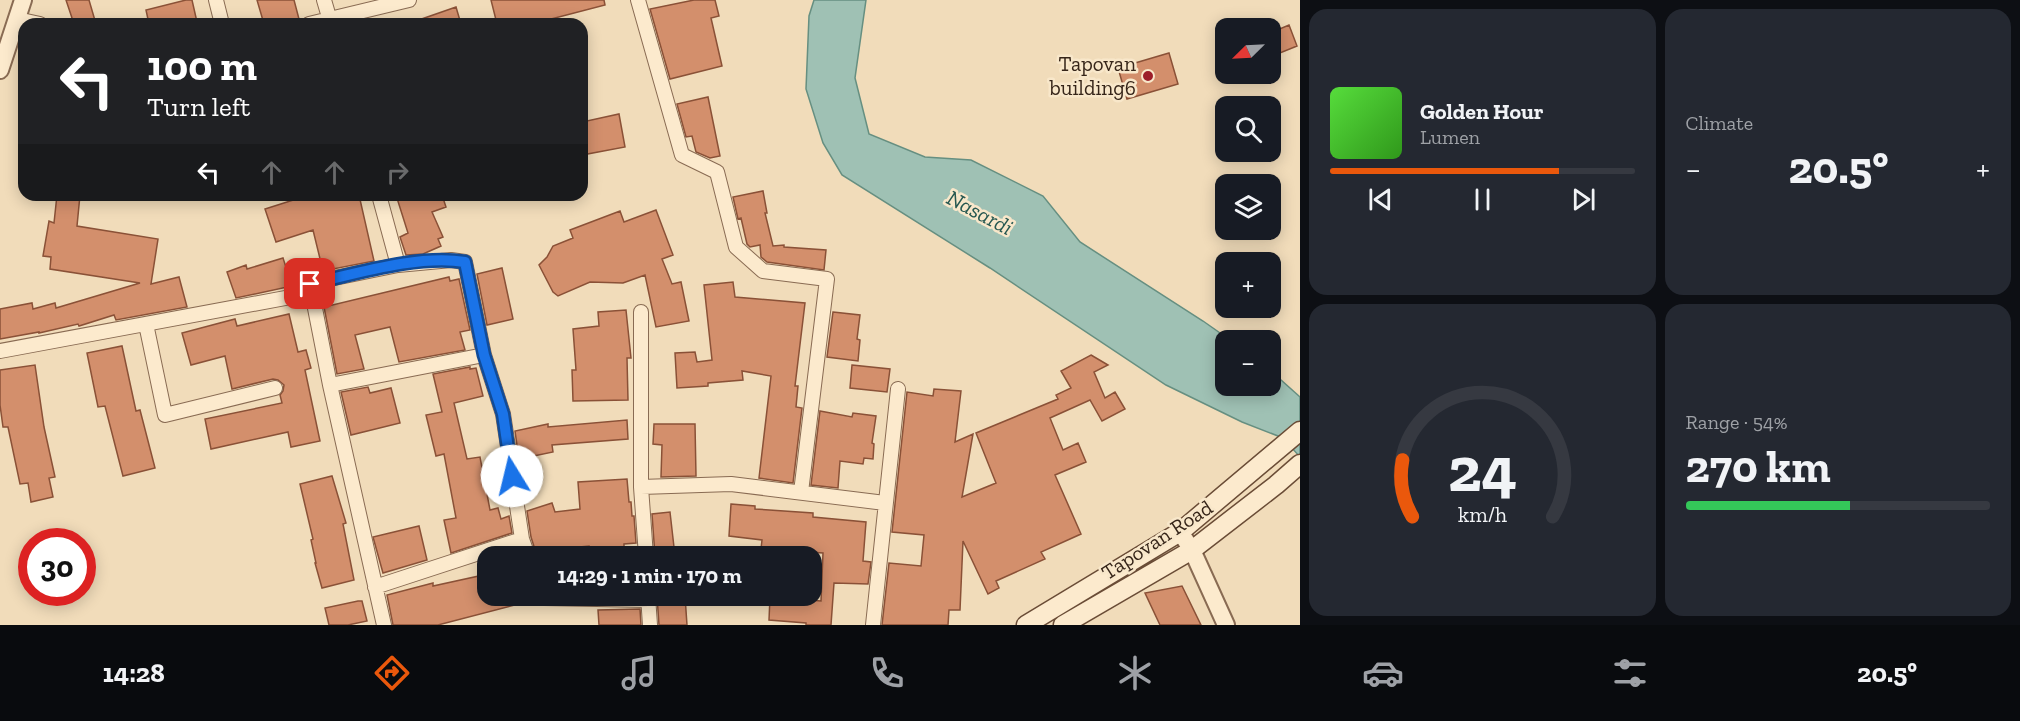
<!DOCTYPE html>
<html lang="en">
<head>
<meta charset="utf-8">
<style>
	:root { --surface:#171b24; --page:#242831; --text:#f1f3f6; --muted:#9ea1a6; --line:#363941; --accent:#ea580c }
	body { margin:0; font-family:"Zilla Slab",serif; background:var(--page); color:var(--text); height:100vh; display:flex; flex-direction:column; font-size:22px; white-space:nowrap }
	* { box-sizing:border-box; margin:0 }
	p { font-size:20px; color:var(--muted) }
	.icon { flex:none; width:33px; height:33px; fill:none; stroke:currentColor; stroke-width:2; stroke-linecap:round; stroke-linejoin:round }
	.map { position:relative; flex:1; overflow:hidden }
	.details { display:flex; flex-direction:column; gap:9px; padding:9px; background:#0d0f14; width:720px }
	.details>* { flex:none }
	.guide { position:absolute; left:18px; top:18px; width:570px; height:183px; border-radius:18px; box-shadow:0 3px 15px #0003; background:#202124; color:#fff; overflow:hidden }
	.needle { width:39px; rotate:246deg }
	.buttons { position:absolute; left:1215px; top:18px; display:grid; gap:12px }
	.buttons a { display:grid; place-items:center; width:66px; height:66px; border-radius:12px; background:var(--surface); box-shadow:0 3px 15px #0003; font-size:30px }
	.speed { position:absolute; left:18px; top:528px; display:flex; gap:12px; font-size:30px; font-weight:700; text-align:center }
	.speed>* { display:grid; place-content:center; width:78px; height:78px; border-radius:50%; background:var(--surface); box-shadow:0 3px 15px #0003; line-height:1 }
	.speed .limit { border:9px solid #d22; background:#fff; color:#111 }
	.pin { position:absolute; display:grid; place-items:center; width:51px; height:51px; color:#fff; margin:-26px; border-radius:12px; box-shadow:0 3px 9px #0006 }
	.me { position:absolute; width:66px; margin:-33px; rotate:351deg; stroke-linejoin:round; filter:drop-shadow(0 0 4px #0008) }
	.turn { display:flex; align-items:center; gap:21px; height:126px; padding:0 30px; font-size:27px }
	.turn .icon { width:78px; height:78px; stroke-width:2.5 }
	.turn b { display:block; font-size:42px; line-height:51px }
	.lanes { display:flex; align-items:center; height:57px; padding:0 30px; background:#0003; justify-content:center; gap:30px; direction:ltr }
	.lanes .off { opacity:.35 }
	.big { font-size:45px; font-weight:700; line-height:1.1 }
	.details .tile { flex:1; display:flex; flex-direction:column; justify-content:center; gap:9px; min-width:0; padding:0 21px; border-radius:18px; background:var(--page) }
	.details .dial { align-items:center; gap:0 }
	.dial svg { height:156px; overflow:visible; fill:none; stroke:var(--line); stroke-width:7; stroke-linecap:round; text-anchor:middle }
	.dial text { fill:var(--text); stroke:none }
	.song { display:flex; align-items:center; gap:18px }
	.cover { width:72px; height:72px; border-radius:9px; background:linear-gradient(135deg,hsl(110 70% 55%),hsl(110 70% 35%)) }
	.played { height:6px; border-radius:3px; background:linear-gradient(90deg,var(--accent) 75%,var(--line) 75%) }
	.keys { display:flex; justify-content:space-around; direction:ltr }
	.heat { display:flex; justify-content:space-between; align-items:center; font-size:33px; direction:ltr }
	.charge { height:9px; border-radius:4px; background:linear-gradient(90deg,#34c759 54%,var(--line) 0) }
	.details .tiles { flex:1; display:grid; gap:9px; grid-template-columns:repeat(2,1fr) }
	.trip { position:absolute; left:477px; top:546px; width:345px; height:60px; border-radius:18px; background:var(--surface); box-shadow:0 3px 15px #0003; font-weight:700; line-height:60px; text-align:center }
	.menu { display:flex; height:96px; justify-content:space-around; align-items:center; background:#090b0e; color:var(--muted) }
	.menu .icon { width:42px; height:42px }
	.menu .selected { color:var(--accent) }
	.menu b { font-size:27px; color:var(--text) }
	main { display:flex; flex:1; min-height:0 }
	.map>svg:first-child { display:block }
	.water { fill:#9fc1b4; stroke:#668f81; stroke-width:1.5 }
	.building { fill:#d38f6c; stroke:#8a5137; stroke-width:1.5 }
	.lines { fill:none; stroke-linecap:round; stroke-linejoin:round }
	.minor-casing { stroke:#896b53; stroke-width:16 }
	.tertiary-casing { stroke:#896b53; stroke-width:20 }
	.secondary-casing { stroke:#6a4c36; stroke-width:21 }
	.minor { stroke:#fceacd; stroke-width:14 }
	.tertiary { stroke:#fceacd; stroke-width:16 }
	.secondary { stroke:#fceacd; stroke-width:18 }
	.route-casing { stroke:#114b97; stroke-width:15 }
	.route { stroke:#1a73e8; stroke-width:10 }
	.poi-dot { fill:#9d1e29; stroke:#f8e7ca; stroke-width:2 }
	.labels { text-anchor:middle; stroke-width:5; stroke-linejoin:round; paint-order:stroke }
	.poi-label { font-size:21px; fill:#362519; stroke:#f8e7ca; text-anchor:end }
	.street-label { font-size:21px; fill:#362519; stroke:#f8e7ca }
	.water-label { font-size:22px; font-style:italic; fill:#275851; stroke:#f8e7ca }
</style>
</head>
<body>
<main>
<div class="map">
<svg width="1300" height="625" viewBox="0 0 1300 625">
	<rect width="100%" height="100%" fill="#f1dcba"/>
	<path class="water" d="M814,0h52l-11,78 14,56 56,23 46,3 72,36 37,46 123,79 27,19h-4v46h44l1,-15 29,26v60l-17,-19 -41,-16 -76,-37 -176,-117 -148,-93 -19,-32 -17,-54 3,-73z"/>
	<path class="building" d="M66,0h23l7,24h-22z
		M186,0h6l5,22 -9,2h-39l-3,-14z
		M257,0h37l5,19 -16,5h-19z
		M491,0h113l1,5 -73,19h-35z
		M694,0h21l4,16 -8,2 11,48 -52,13 -20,-70z
		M456,7l5,17h-47l-1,-2z
		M1289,25l8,21 -27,11v-24z
		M1169,53l9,31 -51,15 -9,-31z
		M708,97l12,59 -10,2 -14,-6 -4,-16 -6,1 -9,-33z
		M619,114l6,33 -43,8v-33z
		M763,191l4,22h-2l8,33 11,-1v2l42,3 -2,20 -57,-8 -6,-5 -1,-12 -10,2 -3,-3 -6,-26 -3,1 -5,-22z
		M57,195h23l-3,31 81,13 -7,45 28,-7 8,30 -71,13 -2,-5 -35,11 -1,-2 -39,9v-1l-39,7v-30l32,-6 1,6 22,-6 1,5 84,-25 -90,-14 1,-12 -8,-1 6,-35 5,2z
		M309,195h50l15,66 -51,10 -10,-41 -37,12 -11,-33z
		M396,195h46l4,12 -14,5 11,25 -5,2 3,7 -18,8 -17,1 -6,-18 8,-4z
		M656,210l17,45 -11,4 10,25 9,-2 8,39 -33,6 -11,-52 -22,8 -33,-1 -32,14 -5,-4 -14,-27 8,-8 6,-11 20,-8 -3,-8 50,-19 4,11z
		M283,258l9,28 -56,12 -9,-26 19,-7 1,4z
		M502,268l11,51 -26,6 -10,-51z
		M449,277l1,4 9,-2 11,51 -10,2 5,18 -66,12 -9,-35 -35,8 9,34 -27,5 -13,-67z
		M733,282l2,15 70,6 -10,83h3l-2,21 6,1 -9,75 -34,-5 12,-102 -29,-5 1,9 -35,3v3l-31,2 -2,-35 20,-1 2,10 15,-2 -8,-75z
		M626,310l5,48h-4l1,42 -55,1 -1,-31h4l-3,-41 26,-3 -1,-14z
		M833,312l27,3 -3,24 3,1 -2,21 -31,-4z
		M289,314l9,38 8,-2 5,18 -6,2 15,71 -29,6 -3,-15 -77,17 -6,-30 77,-16 -2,-8 3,-4 1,-6 -6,-5 -5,-1 -41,10 -7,-33 -34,9 -9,-32 53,-14 2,7z
		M122,346l14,65 4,-1 15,58 -32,8 -18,-70 -7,1 -11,-54z
		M1091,355l17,10 -14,7 11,26 10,-6 10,17 -23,12 -12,-21 -40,18 13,32 15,-7 8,19 -31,13 26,59 -40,18 4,7 -49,22 3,7 -11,6 -25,-53 -3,69h-11l-1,15h-66l7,-62 32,3 3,-31 -32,-3 15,-140 26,4 1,-7 27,2 -6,51 18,-8 -11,63 34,-14 -20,-50 82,-34 -2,-4 15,-7 -10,-17z
		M35,365l9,62 11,50 -6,1 4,19 -22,5 -3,-19 -8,1 -12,-57h-5l-3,-22v-35z
		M852,365l38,4 -3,23 -37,-4z
		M470,367v2l6,-1 7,28 -29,7 13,56 13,-2 10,53 8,-2 3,11 8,-3 3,17 -61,20 -7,-33 12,-2 -12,-64 -8,2 -10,-41 16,-3 -9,-38z
		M368,387l2,6 21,-5 9,35 -49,12 -10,-43z
		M820,411l32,6 1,-4 23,3 -4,27 2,1 -1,15 -9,-1 -1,6 -23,-3 -2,27 -27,-3z
		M627,420l1,19 -76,6 1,7 -34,7 -4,-28 33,-7v3z
		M654,424h41l1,52 -35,1 1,-32 -9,-1z
		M332,476l14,47 -3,1 11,56 -32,8 -7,-25h1l-5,-23 2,-1 -13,-55z
		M627,479l2,23h2l1,14h2l2,27 -12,1v12h-35v-10l-40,4 2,6h-14l-6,-19 -4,-26 25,-8 3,9 25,-3 -2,-27z
		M731,504l24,2v3l58,4v4l53,5 -3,39 8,1 -3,22 -34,-1 -3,42h-25v-2l-37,-3 1,-23 51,4 2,-48 -62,-4 1,-9 -33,-4z
		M670,512l5,44h-20l-3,-42z
		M419,526l8,34 -44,13 -10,-36z
		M488,574v22h45l1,4 -96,25h-45l-6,-30 46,-12v3z
		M1182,586l19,39h-41l-15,-32z
		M657,596h28l2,29h-28z
		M358,601h4l5,20 -19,4h-19l-4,-17z
		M640,609l1,16h-42l-1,-15z"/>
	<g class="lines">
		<g class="minor-casing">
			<path id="minor" d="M216,0l6,24
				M324,0l7,24
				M638,0l44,155 35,17 19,75 27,24 64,8 -26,213
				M17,19l23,5
				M309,24l100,-24
				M398,265l53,-5 14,2 19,93 19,59 19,125 6,17
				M312,293l-2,-10 88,-18 -19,-70
				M641,312v175
				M146,324l19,91 110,-27
				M0,351l312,-58 18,92 54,240
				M330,385l154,-30
				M646,556l-5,-69 90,-3 154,19
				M375,587l147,-48
				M543,596l1,2 105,2
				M648,596l2,29
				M873,625l25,-236"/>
		</g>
		<g class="tertiary-casing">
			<path id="tertiary" d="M0,70l23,-70
				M1180,532l12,18 34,75"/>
		</g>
		<g class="secondary-casing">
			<path id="secondary" d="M1026,625l154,-93 120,-101
				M1063,625l129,-75 84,-65 24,-21"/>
		</g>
		<use href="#minor" class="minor"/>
		<use href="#tertiary" class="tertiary"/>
		<use href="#secondary" class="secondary"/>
	</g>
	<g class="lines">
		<g class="route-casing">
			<path id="route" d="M310,284c45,-10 109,-30 155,-22l19,93 19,59 9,62"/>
		</g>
		<use href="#route" class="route"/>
	</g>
	<circle class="poi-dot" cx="1148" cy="76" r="6"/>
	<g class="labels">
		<g class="poi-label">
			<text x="1136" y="71">Tapovan<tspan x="1136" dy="24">building6</tspan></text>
		</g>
		<g class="street-label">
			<text transform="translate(1157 540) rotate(-33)" y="7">Tapovan Road</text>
		</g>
		<g class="water-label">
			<text transform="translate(980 212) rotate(28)" y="8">Nasardi</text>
		</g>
	</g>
</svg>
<div class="buttons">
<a><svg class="needle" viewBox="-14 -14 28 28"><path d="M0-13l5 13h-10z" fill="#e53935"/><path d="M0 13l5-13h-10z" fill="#9ea1a6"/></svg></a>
<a><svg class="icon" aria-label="search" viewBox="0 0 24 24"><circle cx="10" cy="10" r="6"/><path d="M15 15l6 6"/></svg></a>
<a><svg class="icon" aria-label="layers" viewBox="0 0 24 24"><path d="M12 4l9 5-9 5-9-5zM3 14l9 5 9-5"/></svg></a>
<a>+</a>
<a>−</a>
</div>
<div class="speed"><div class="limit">30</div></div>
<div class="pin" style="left:310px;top:284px;background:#d93025"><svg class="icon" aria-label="arrive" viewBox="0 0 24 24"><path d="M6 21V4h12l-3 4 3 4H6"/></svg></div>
<svg class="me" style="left:512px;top:476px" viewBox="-20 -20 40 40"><circle r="19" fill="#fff"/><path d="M0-13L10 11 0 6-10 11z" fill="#1a73e8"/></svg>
<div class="trip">14:29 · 1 min · 170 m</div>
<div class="guide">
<div class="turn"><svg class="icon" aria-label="left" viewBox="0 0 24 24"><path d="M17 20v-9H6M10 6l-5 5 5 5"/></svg><div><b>100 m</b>Turn left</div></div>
<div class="lanes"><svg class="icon" aria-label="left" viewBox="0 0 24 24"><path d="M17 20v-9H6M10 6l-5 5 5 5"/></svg><svg class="icon off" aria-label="ahead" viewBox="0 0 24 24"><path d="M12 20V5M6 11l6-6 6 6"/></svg><svg class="icon off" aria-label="ahead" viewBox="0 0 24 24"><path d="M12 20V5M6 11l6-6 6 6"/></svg><svg class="icon off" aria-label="right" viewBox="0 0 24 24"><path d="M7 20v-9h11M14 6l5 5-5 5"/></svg></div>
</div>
</div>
<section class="details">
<div class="tiles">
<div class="tile">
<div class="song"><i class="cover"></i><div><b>Golden Hour</b><p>Lumen</p></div></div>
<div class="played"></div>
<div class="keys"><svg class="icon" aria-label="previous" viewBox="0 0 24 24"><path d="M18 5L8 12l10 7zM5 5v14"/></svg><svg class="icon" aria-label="pause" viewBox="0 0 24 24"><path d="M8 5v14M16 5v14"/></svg><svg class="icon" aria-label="next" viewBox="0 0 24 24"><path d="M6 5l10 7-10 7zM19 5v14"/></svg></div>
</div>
<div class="tile"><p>Climate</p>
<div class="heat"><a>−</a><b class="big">20.5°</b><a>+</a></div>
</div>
<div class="tile dial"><svg viewBox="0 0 100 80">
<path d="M14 69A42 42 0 1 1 86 69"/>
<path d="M14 69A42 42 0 0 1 9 40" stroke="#ea580c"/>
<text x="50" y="56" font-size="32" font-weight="700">24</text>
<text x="50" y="72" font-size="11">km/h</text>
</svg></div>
<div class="tile"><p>Range · 54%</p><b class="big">270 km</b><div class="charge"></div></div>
</div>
</section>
</main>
<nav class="menu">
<b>14:28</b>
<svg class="icon selected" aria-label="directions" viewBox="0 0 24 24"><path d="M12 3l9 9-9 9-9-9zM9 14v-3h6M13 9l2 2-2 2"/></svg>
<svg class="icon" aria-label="music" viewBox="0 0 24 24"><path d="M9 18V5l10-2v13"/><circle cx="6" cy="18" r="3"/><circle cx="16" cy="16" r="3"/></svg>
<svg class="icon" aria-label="phone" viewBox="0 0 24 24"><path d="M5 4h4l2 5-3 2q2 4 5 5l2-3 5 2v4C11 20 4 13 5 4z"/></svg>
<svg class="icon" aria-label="climate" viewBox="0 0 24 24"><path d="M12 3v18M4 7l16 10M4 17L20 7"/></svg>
<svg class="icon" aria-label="car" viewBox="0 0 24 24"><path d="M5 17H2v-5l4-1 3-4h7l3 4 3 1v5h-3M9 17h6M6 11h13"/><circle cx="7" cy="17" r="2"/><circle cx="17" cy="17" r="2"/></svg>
<svg class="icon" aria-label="filters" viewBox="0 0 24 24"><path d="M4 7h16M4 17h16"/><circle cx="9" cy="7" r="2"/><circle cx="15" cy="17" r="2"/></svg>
<b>20.5°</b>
</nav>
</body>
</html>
